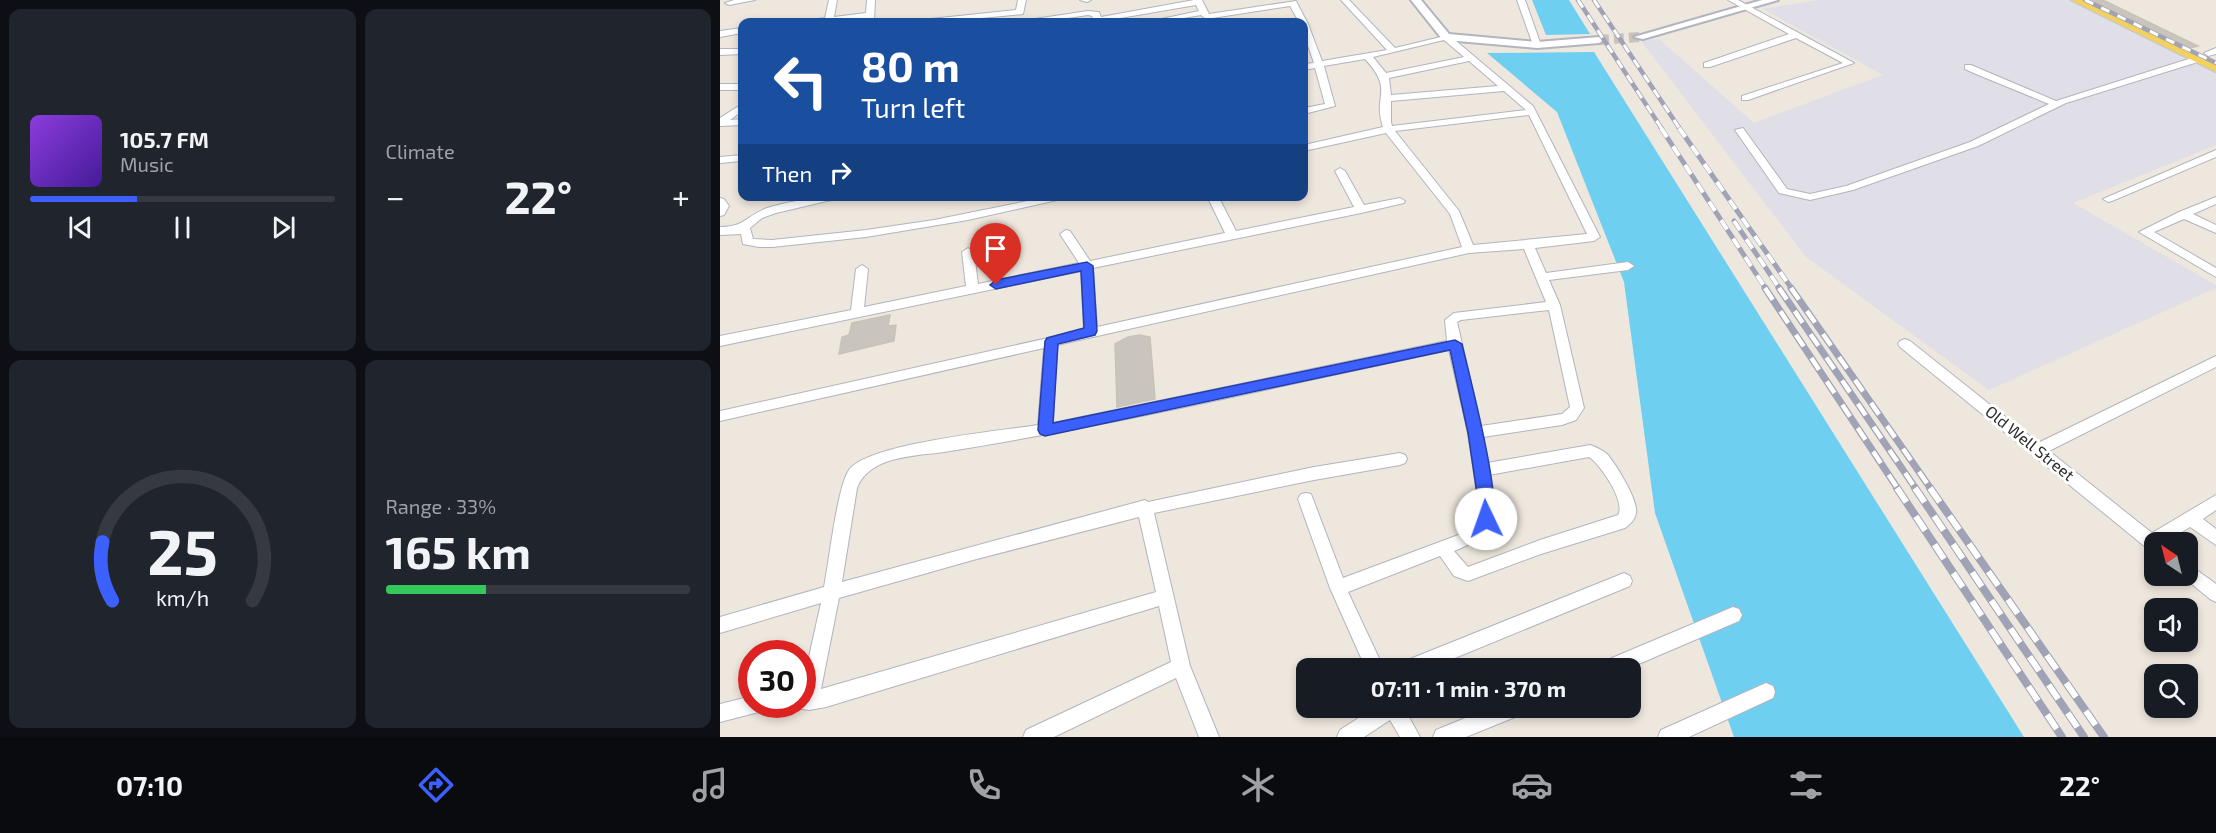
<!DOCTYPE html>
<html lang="en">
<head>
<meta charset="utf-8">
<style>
	:root { --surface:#171b24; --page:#20242c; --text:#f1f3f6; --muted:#9ea1a6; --line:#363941; --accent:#3b60fe }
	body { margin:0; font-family:"Exo 2",sans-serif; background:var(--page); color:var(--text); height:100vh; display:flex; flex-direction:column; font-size:22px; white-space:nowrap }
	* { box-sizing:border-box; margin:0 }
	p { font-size:20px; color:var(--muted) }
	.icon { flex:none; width:33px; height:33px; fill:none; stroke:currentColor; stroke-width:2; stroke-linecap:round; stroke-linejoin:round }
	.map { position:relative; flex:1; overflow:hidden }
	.sheet { display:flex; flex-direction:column; gap:9px; padding:9px; background:#0d0f14; width:720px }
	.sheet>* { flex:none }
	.top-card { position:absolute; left:18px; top:18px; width:570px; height:183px; border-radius:12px; box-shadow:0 3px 9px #0003; background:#1a4fa0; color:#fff; overflow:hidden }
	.needle { width:39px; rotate:325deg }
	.fabs { position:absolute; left:1424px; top:532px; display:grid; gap:12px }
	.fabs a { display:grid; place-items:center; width:54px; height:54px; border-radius:12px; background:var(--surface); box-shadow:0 3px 9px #0003; font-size:30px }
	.speed { position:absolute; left:18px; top:640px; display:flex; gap:12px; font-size:30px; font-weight:700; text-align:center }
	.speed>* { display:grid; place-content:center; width:78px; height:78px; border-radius:50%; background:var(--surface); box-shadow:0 3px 9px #0003; line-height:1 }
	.speed .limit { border:9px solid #d22; background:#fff; color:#111 }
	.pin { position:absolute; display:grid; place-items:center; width:51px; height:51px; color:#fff; margin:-62px -26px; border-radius:50% 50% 50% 0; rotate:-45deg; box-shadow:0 0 6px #0007 }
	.pin .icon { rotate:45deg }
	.me { position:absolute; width:66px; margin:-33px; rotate:357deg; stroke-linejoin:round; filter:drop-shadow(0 0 4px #0008) }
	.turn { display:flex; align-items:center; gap:21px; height:126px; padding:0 24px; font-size:27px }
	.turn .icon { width:78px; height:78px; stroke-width:2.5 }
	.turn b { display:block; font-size:42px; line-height:51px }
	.then { display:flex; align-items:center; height:57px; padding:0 24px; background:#0003; gap:12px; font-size:22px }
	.big { font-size:45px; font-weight:700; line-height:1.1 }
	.sheet .widget { flex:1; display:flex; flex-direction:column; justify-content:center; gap:9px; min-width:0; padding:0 21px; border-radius:12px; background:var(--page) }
	.sheet .dial { align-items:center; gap:0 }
	.dial svg { height:156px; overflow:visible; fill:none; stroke:var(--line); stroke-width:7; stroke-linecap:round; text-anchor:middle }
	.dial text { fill:var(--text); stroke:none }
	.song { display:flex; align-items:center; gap:18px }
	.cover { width:72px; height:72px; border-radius:9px; background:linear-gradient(135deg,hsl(270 70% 55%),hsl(260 70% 35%)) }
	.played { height:6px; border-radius:3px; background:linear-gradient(90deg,var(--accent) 35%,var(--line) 35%) }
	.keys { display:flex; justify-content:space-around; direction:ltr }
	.heat { display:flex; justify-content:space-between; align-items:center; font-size:33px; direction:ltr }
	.charge { height:9px; border-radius:4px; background:linear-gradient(90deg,#34c759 33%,var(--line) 0) }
	.sheet .tiles { flex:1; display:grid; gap:9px; grid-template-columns:repeat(2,1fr) }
	.trip { position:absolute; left:576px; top:658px; width:345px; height:60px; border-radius:12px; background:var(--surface); box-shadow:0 3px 9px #0003; font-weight:700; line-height:60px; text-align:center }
	.tabs { display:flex; height:96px; justify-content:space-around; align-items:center; background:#090b0e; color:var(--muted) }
	.tabs .icon { width:42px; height:42px }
	.tabs .current { color:var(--accent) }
	.tabs b { font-size:27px; color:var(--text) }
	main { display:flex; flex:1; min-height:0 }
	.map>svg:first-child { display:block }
	.industrial { fill:#e0dee6 }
	.water { fill:#6fcff1 }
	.building { fill:#c9c4bd; stroke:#c9c3b7; stroke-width:1.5 }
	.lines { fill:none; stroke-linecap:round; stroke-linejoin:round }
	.tertiary-tunnel { stroke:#c7c2ba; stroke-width:10; stroke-dasharray:10 5; stroke-linecap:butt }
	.minor-casing { stroke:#b2b4bf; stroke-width:2 }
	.tertiary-casing { stroke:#b2b4bf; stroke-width:4 }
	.primary-casing { stroke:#c8c8c8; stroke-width:3 }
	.minor { fill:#fff; fill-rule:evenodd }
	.tertiary { fill:#fff; fill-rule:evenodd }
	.primary { fill:#f4d05d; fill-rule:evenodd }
	.rail-far3-casing { stroke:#a0a3b6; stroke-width:4.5 }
	.rail-far2-casing { stroke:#a0a3b6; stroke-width:5 }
	.rail-far1-casing { stroke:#a0a3b6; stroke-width:7 }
	.rail-casing { stroke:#a0a3b6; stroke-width:8 }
	.rail-far3 { stroke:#fff; stroke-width:3; stroke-dasharray:9; stroke-linecap:butt }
	.rail-far2 { stroke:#fff; stroke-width:4; stroke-dasharray:11; stroke-linecap:butt }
	.rail-far1 { stroke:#fff; stroke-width:4.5; stroke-dasharray:14; stroke-linecap:butt }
	.rail { stroke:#fff; stroke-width:6; stroke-dasharray:17; stroke-linecap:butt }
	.route { fill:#3b60fe; stroke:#263ea5; stroke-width:1.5 }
	.labels { text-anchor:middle; stroke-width:6; stroke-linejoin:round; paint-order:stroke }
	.street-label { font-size:16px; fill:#2c2c2c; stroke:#fff }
</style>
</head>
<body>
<main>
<section class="sheet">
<div class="tiles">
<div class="widget">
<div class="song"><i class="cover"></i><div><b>105.7 FM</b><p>Music</p></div></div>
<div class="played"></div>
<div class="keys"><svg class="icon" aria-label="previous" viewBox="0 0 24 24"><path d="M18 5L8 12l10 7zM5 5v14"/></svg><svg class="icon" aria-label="pause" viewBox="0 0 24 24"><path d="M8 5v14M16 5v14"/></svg><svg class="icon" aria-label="next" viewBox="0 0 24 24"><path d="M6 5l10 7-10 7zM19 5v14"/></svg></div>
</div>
<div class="widget"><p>Climate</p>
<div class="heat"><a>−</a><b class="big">22°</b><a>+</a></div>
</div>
<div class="widget dial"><svg viewBox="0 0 100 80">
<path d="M14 69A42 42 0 1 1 86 69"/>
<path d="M14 69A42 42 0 0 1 9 39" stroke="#3b60fe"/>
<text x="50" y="56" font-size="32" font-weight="700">25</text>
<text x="50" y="72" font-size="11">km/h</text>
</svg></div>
<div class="widget"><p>Range · 33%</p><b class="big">165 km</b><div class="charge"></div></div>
</div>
</section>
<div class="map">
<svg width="1496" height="737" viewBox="0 0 1496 737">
	<rect width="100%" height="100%" fill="#eee7de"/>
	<path class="industrial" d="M1099,0h249l148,73v72l-143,58 143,82v3l-227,102 -183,-133 -165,-216 18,-2 95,84 129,-48 -120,-66z"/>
	<path class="water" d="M812,0h37l21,34 -44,1z
		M874,52l430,685h-290l-79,-224 -31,-231 -67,-170 -70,-59z"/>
	<path class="building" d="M1372,0h11l95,46 -8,2z
		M170,315l-2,11 8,-1 -2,16 -55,13 3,-17 7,-2 3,-12z
		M420,335l10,2 5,62 -38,8 -2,-63 13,-7z"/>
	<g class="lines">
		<path class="tertiary-tunnel" d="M879,40l40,-3"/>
		<g class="minor-casing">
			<path id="minor" d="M14,0h21l-26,5 -4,-2z
				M109,0h8l-3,17 32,-4 1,-13h8l-1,22h-8v-4l-58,4 1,-2 16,-2z
				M298,0h8l-3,14 -83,8h-23l4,-2 95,-10z
				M360,0h11l-4,2z
				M474,0h8l7,14 87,-13 12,23 14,37 65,-11 -46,-50h8l46,48 54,-13 84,71 67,131 -6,4 -59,7 11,25 82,-11 6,4 -6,4 -79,10 11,25 24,103 -8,12 -14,5 -79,12 4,26 103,-18c6,2 12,5 17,9 8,9 32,47 29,59 -1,7 -6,11 -11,15l-84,26 -73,27 -14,-5 -14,-20 -92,36 36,77h-18l-36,-81 -32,-89 3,-5 5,-1 5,1 32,84 118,-44 14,-9 4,-18 -11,-74 -19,-83c-168,36 -335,75 -505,102 -29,4 -75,4 -87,36l-15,94 303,-82 3,2 166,-35 86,-14 5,2 2,4 -2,4 -5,2 -86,15 -160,33 36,153 29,71h-20l-23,-59 -122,59h-31l3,-7 145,-68 -12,-56 -333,101 -17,3 -13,-2 -1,-3h7v-17l19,-85 -101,30v-16l104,-30c5,-24 13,-100 25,-117 20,-27 151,-39 189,-45l6,-77 -324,73v-10l364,-81 -3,-59 -361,75v-10l131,-26 5,-41 6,-4 6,4 -4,38 102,-21 -4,-34 6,-4 6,4 4,32 101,-21 -19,-29 6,-4 4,1 20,30 135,-28 -18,-37h11l18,35 118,-24 -19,-36 5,-3 5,3 19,34 36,-7 5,3 -1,2 -43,10 -268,55 4,59 365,-80 -12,-33 -64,-81 -82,18v-6l79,-18c-11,-32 12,-36 -18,-68l-41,7 11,40 -31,8v-6l21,-4 -10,-36 -11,2v-6l10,-1 -10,-29v-12h-5l-9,-16 -84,13 -5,-4 -40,7h-14l52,-11 -3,-6 -99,17h-3l-2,-6 -4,-1 -47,7h-17l4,-2 60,-9 11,1 2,5zM724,40l20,17 -78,16 -13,-16zM749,61l29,25 -107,9 -2,-17zM784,91l22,19 -134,16 -1,-4v-21zM809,115l58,119 -114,11 -14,-34 -64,-80zM804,249l22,53 -92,11 -9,7 2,21 -394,82 4,-78 412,-92zM829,310l21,97 -8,7 -81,12 -24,-104 4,-2zM869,457c12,8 37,45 29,58l-78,25 -72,27 -14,-16c46,-18 43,-32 35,-76zM419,517l17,75 -335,97 18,-91 134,-38z
				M797,0h8l16,45 -1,2 -7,-2z
				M1008,0h10l116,63 -106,37h-6v-4l101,-33 -47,-25 -86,29h-6v-4l85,-29z
				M22,28v5l-22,4v-6z
				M1496,48v6l-8,2 -4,-3z
				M0,49h22v5l-22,1z
				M1478,56l4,3 -1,2 -135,42 -88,43 -125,44 -43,10 -31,-7 -44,-63 8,-2 44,61 23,5 36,-8 124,-44 79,-38 -73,-30 -11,-5v-4h6l85,36z
				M0,84h22v6h-22z
				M22,104v7l-12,9 12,-1v6l-22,1v-8z
				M1496,150v7l-104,44 -4,1 -5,-3z
				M22,155v6l-22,2v-6z
				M104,196h24l-72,17 -14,5 -12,10 3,11 19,1 94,-10 68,-10 118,-24h23l-107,24 -102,17 -94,10h-13l-16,-3 -2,-10 -21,1v-8c25,0 26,-11 47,-19 18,-6 39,-8 57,-12z
				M1496,197v7l-23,10 23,11v8l-32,-14 -30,13 62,36v9l-77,-45 40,-20z
				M0,198l4,1 5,7 -5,9 -4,1z
				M1185,339l5,2 128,102 178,-87v11l-167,84 103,82 64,-38v15l-13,9 13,10v16l-26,-18 -26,16h-10v8l-6,-2 -248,-202 -2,-3 2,-3z
				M1467,563l29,21v18l-6,-3 -28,-23h5z
				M904,573l6,3 2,5 -2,5 -202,83h-31l3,-6z
				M1013,607l6,2 3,6 -3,6 -112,48h-30l3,-6z
				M1046,683l7,3 2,6 -2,6 -84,39h-31l3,-7z
				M32,696v9h9l-2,7 -39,10v-18z
				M654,708h30l16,29h-20l-10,-17 -26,17h-27l3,-7z
				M770,708h32l-2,7 -54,22h-33l3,-7z"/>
		</g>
		<g class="tertiary-casing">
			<path id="tertiary" d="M691,0h10l28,34 88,8 62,-5 5,3 -5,3 -62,5 -91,-8 -4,-1z
				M1042,0h16l-135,39 -9,-2z"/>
		</g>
		<g class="primary-casing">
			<path id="primary" d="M1351,0h16l129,63v9z"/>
		</g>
		<use href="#minor" class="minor"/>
		<use href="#tertiary" class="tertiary"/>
		<use href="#primary" class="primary"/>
		<g class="rail-far3-casing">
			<path id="rail-far3" d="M858,0l84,129
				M874,0l86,129
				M1365,0l131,63"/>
		</g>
		<g class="rail-far2-casing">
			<path id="rail-far2" d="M941,128l105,161
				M959,128l113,161
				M1014,221l46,68"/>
		</g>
		<g class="rail-far1-casing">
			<path id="rail-far1" d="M1045,288l133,201
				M1059,288l137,201
				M1071,288l140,201"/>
		</g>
		<g class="rail-casing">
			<path id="rail" d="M1177,488l165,249
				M1195,488l169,249
				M1210,488l174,249"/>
		</g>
		<use href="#rail-far3" class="rail-far3"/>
		<use href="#rail-far2" class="rail-far2"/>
		<use href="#rail-far1" class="rail-far1"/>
		<use href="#rail" class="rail"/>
	</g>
	<path class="route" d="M367,262l6,4 4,65 -2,4 -37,9 -5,79 402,-83 7,4c7,31 41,157 30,180l-6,2 -6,-2 -2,-5 1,-12 -11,-74 -18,-83 -405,86 -5,-2 -2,-4 7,-89 2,-3 37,-10 -3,-57 -85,18 -6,-4 6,-5z"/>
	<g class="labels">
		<g class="street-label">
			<text transform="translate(1310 443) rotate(39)" y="6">Old Well Street</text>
		</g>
	</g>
</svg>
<div class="fabs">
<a><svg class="needle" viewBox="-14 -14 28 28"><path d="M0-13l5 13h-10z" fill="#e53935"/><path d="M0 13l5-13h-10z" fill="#9ea1a6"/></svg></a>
<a><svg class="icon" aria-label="sound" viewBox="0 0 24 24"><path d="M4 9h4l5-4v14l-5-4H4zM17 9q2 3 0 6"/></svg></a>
<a><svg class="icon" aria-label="search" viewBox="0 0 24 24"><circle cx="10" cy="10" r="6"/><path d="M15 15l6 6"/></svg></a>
</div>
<div class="speed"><div class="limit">30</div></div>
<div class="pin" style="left:276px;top:285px;background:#d93025"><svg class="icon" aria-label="arrive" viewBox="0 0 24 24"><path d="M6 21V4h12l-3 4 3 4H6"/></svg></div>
<svg class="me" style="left:766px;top:519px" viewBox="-20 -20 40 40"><circle r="19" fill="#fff"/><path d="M0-13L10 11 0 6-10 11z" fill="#3b60fe"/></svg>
<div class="trip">07:11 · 1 min · 370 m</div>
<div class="top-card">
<div class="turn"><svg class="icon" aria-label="left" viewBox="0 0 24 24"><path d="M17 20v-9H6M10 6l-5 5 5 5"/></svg><div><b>80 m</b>Turn left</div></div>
<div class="then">Then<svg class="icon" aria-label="right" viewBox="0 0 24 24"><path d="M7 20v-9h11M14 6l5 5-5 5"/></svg></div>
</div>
</div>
</main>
<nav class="tabs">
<b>07:10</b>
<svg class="icon current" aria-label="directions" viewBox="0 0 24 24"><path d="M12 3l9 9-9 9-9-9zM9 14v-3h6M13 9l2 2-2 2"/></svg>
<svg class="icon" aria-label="music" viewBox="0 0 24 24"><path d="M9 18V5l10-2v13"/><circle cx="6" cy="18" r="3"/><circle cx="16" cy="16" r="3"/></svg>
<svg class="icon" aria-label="phone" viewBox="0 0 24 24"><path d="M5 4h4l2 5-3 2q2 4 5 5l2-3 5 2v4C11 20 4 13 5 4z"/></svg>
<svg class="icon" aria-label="climate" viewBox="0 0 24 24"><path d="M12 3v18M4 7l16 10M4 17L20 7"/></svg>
<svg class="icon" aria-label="car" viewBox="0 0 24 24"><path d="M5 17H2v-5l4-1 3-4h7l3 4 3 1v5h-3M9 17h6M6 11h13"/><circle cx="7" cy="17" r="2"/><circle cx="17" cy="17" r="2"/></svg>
<svg class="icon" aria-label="filters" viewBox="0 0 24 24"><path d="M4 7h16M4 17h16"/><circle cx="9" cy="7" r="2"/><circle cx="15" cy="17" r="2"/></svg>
<b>22°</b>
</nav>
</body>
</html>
